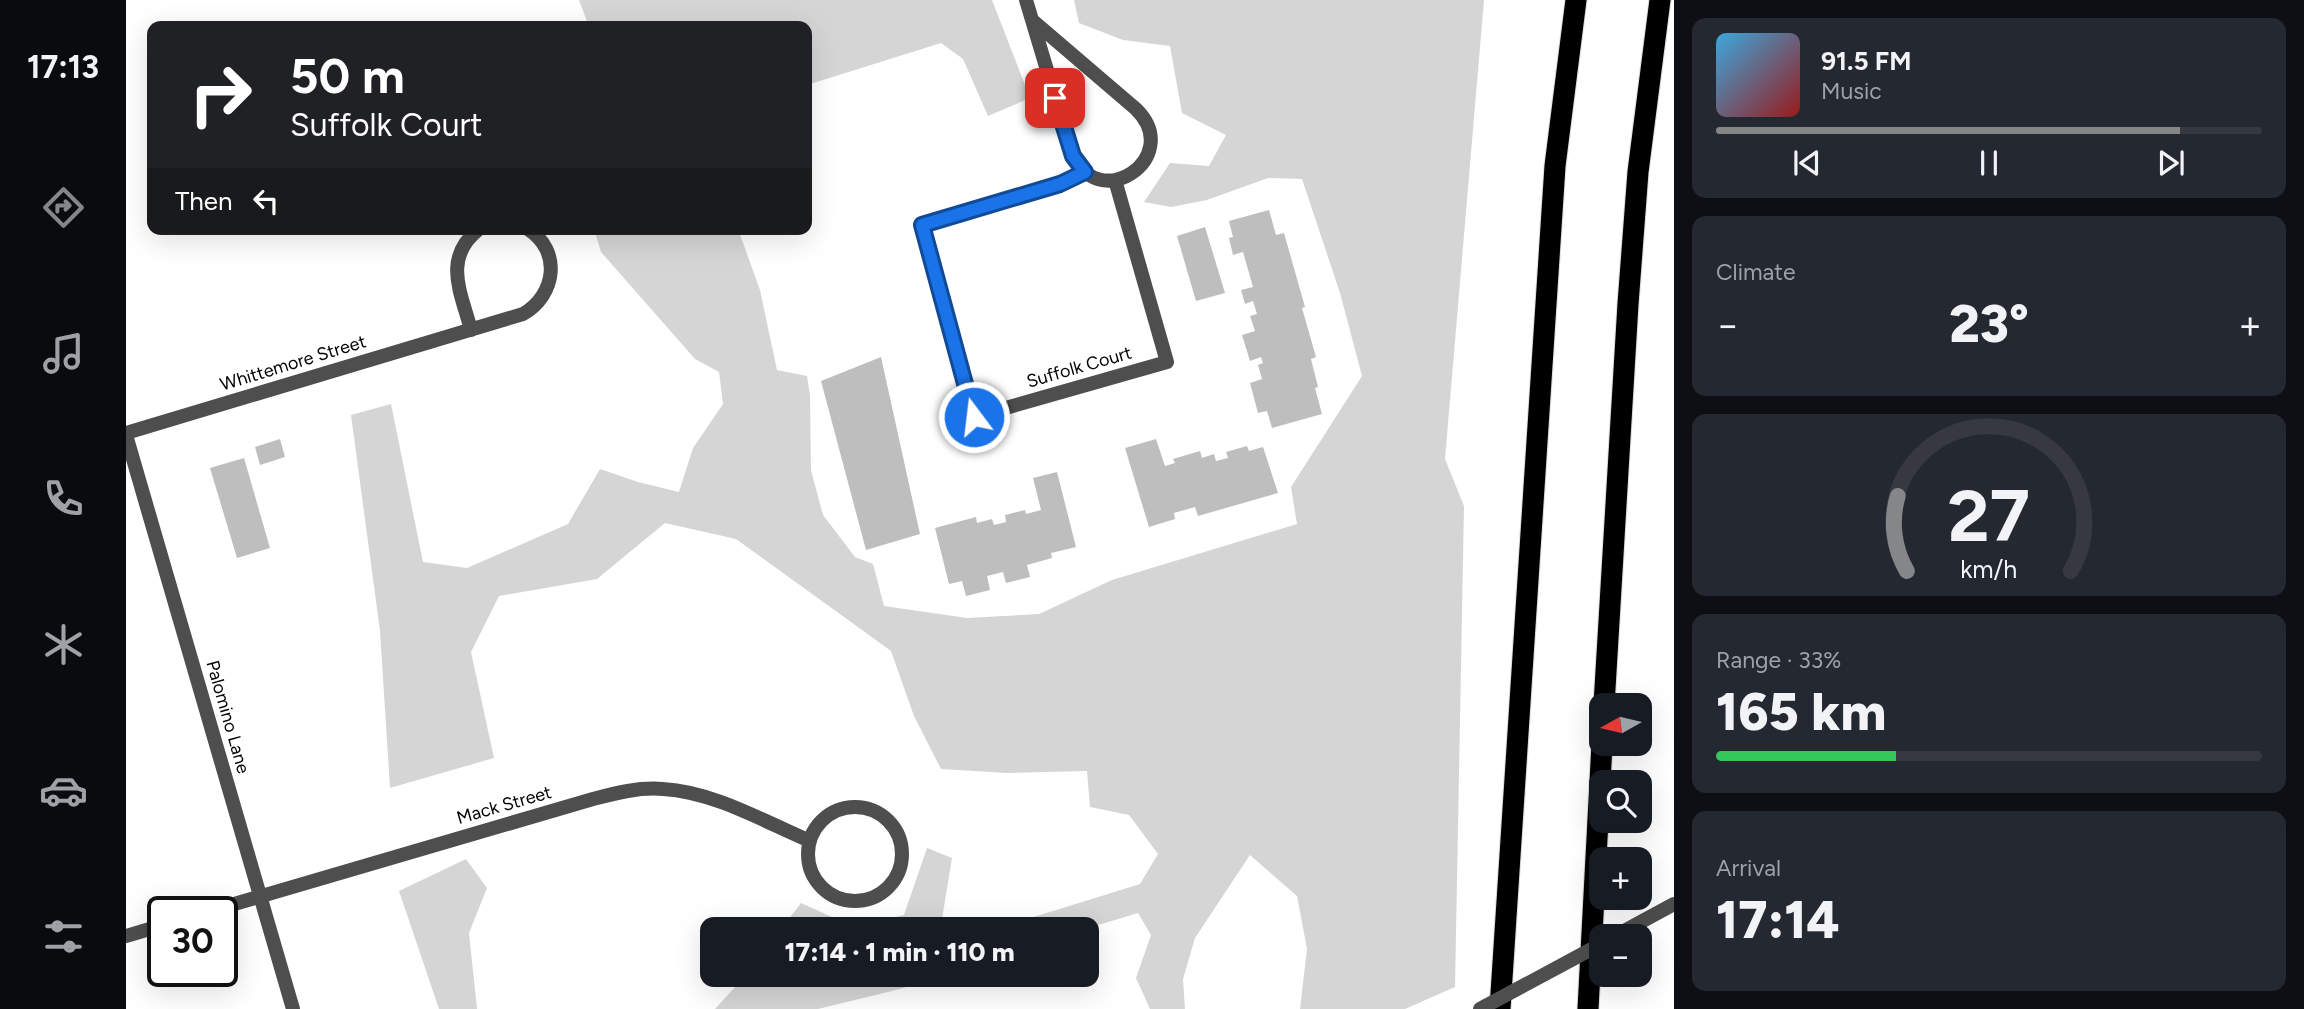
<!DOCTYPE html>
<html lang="en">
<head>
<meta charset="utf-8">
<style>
	:root { --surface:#171b24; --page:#242831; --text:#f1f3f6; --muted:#9ea1a6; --line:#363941; --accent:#858687 }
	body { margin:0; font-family:Figtree,sans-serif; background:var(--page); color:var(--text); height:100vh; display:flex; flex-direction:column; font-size:26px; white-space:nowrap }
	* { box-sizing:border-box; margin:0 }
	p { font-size:23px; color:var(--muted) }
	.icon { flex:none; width:38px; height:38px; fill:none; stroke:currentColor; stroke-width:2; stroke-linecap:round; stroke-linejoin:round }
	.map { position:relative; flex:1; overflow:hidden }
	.sheet { display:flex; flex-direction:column; gap:18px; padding:18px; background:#0d0f14; width:630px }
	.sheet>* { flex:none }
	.hud { position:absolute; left:21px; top:21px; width:665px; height:214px; border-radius:14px; box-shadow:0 7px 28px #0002; background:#202124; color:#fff; overflow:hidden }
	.needle { width:46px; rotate:262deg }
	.tools { position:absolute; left:1463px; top:693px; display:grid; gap:14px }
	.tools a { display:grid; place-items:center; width:63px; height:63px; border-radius:14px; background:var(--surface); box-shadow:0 7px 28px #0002; font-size:35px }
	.speed { position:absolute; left:21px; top:896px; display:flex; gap:14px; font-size:35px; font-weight:700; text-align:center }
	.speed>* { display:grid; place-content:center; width:91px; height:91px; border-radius:50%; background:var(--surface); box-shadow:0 7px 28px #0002; line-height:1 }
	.speed .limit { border:4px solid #111; border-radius:10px; background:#fff; color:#111 }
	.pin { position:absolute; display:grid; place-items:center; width:60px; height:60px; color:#fff; margin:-30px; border-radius:14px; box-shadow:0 4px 10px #0006 }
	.me { position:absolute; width:77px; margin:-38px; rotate:345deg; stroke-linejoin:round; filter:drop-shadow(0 0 5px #0008) }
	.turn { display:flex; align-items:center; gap:24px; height:147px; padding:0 28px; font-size:32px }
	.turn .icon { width:91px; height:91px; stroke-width:2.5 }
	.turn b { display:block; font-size:49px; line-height:60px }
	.then { display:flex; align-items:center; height:66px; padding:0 28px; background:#0003; gap:14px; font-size:26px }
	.big { font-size:52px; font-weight:800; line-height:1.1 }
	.sheet .card { flex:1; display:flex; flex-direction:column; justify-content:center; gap:10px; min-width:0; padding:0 24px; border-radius:14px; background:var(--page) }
	.sheet .dial { align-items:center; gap:0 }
	.dial svg { height:182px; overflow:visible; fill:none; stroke:var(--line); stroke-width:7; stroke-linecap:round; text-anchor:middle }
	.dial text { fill:var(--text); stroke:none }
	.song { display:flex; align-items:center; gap:21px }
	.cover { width:84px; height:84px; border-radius:10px; background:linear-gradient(135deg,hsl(200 70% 55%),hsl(0 70% 35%)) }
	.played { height:7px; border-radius:4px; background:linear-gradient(90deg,var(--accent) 85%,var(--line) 85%) }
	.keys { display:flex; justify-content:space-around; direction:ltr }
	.heat { display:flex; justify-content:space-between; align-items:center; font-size:38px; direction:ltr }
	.charge { height:10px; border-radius:5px; background:linear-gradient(90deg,#34c759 33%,var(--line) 0) }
	.trip { position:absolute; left:574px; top:917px; width:399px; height:70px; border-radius:14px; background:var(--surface); box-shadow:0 7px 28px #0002; font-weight:800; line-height:70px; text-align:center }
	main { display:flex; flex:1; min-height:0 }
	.tabs { display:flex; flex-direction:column; width:126px; justify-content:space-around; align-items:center; background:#090b0e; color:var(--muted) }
	.tabs .icon { width:49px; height:49px }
	.tabs .selected { color:var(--accent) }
	.tabs b { font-size:32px; color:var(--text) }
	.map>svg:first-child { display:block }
	.green { fill:#d5d5d5 }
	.building { fill:#bebebe }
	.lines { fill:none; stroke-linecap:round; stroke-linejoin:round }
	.highway-casing { stroke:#dbdbdb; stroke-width:23 }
	.street { stroke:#4e4e4e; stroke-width:14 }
	.highway { stroke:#000; stroke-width:21 }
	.street-bridge { stroke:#4e4e4e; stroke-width:14 }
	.route-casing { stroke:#114b97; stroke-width:18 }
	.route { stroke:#1a73e8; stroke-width:12 }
	.labels { text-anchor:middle; stroke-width:6; stroke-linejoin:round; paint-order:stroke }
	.street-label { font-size:18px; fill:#000; stroke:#fff }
</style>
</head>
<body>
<main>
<nav class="tabs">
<b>17:13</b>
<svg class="icon selected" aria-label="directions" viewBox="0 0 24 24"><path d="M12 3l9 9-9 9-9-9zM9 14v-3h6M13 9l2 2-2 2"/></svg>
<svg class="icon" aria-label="music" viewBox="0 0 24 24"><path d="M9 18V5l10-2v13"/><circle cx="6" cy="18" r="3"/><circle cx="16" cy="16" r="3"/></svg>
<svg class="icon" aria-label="phone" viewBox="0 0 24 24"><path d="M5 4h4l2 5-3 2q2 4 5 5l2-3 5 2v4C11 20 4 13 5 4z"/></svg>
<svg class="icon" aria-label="climate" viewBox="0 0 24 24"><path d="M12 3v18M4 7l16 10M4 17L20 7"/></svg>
<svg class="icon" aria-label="car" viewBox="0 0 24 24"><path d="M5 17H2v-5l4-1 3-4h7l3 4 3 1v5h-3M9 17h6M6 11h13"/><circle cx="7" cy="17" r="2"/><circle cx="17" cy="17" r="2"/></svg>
<svg class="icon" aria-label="filters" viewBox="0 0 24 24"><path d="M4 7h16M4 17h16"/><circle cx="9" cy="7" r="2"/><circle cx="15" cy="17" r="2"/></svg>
</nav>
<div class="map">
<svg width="1548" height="1009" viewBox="0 0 1548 1009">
	<rect width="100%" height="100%" fill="#fff"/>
	<path class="green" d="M453,0h413l38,98 -42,18 -25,-57 -22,-16 -134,42v-59h-206l-13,-2z
		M948,0h410l-39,459 19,47 -9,481 -50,22h-105l7,-60 -10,-53 -47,-41 -55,83 -12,41 2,30h-35l-14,-31 15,-43 -13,-22 -53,16h-90l145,-45 18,-30 -29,-39 -39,-8 -3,-36 -80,2 -66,-4 -27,-53 -23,-65 -155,-112 -71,-16 -68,56 -98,17 -28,56 23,106 -104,30 -10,-157 -29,-216 40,-11 32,158 44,6 101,-44 32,-55 38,13 41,10 14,-44 30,-44 -4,-32 -24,-13 -94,-107 -7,-23h144l22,61 17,80 30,6 3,20 1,74 12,45 32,42 18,7 11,42 83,12 72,-4 73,-34 185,-56 -6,-37 71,-111 -22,-83 -38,-114 -34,-1 -61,22 -36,7 -27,-5 26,-39 39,3 17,-31 -44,-22 -12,-67 -47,-6 -44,-17z
		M801,848l25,10 -11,67 4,4h-164l20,-26 53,24 50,-12z
		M340,859l21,29 -18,45 8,76h-38l-40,-118z
		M620,975h197l-43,14 -82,20h-103z"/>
	<path class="building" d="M1143,210l7,25 8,-2 21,74 -3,1 14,49 -5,2 7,28 -3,1 7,26 -50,14 -5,-17 -9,2 -8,-30 12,-4 -4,-14 5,-2 -2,-6 -11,4 -8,-26 13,-4 -5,-15 7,-2 -4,-13 -8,3 -4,-14 12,-3 -10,-35 -10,3 -4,-17 4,-1 -4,-16z
		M1079,227l20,66 -29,8 -19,-65z
		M755,357l39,177 -54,16 -45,-169z
		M154,439l5,18 -25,8 -5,-18z
		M1030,439l9,27 10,-3 -2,-4 27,-8 2,7 12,-4 2,7 12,-3 -2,-6 21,-6 2,5 14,-4 15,46 -80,23 -3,-9 -21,6 1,6 -26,8 -24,-79z
		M118,458l26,90 -33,10 -27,-90z
		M931,472l19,75 -25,6 1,5 -25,7 3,12 -24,6 -3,-11 -16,4 3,14 -24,6 -4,-15 -13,3 -14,-56 41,-11 1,6 15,-4 2,6 12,-3 -1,-7 20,-5 1,4 15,-4 -8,-32z"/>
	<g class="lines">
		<g class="highway-casing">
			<path id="highway" d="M1478,705l24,-401 10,-132 22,-172
				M1374,1009l55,-843 21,-166
				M1462,1009l14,-265"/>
		</g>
		<path class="street" d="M900,0l45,150c24,68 115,8 65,-41l-104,-89
			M959,172l-24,12 -139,41 52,192 193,-55 -52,-182
			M345,330c-10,-38 -29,-72 8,-101
			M0,433l397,-119c33,-19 39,-63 5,-85
			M0,435l167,574
			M682 854a47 47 0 1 1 94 0a47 47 0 1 1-94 0Z
			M81,912l386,-113c23,-6 46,-12 70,-10 51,3 100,32 147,52
			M0,936l37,-11
			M1489,936l59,-32"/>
		<use href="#highway" class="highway"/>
		<path class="street-bridge" d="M1354,1009l121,-65"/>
	</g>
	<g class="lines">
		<g class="route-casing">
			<path id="route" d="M848,417l-52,-192 138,-41 25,-12 -12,-16 -18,-58"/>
		</g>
		<use href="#route" class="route"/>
	</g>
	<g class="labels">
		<g class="street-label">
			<text transform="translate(167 363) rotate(-17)" y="6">Whittemore Street</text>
			<text transform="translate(953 367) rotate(-16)" y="6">Suffolk Court</text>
			<text transform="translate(102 717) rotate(74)" y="6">Palomino Lane</text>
			<text transform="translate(378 805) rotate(-16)" y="6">Mack Street</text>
		</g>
	</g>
</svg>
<div class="tools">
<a><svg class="needle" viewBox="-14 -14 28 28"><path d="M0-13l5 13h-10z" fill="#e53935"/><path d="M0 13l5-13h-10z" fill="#9ea1a6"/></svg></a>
<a><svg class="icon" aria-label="search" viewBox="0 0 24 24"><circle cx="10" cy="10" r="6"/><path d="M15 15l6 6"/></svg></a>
<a>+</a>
<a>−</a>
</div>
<div class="speed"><div class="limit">30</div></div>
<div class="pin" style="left:929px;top:98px;background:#d93025"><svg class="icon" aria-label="arrive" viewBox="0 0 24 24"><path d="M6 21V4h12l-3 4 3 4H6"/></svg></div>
<svg class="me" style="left:848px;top:417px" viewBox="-20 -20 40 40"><circle r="17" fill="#1a73e8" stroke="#fff" stroke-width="3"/><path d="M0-11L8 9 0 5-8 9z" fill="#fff"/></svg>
<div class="trip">17:14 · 1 min · 110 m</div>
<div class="hud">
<div class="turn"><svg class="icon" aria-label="right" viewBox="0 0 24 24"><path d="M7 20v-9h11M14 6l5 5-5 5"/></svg><div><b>50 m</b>Suffolk Court</div></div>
<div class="then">Then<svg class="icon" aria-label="left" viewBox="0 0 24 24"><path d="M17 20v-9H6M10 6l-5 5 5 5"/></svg></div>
</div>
</div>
<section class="sheet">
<div class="card">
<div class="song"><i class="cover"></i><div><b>91.5 FM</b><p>Music</p></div></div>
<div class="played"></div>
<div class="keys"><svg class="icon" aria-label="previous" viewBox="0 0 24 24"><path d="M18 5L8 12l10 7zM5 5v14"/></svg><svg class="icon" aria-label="pause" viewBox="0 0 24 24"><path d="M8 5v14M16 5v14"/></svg><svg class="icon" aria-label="next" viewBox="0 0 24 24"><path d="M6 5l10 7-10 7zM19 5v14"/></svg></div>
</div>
<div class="card"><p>Climate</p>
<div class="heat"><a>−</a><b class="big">23°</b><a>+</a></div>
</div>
<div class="card dial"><svg viewBox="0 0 100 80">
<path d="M14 69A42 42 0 1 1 86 69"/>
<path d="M14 69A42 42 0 0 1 10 36" stroke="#858687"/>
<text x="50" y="56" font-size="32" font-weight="700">27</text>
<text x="50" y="72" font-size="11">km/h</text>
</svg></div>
<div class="card"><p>Range · 33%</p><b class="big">165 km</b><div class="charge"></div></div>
<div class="card"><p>Arrival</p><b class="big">17:14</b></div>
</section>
</main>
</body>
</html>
